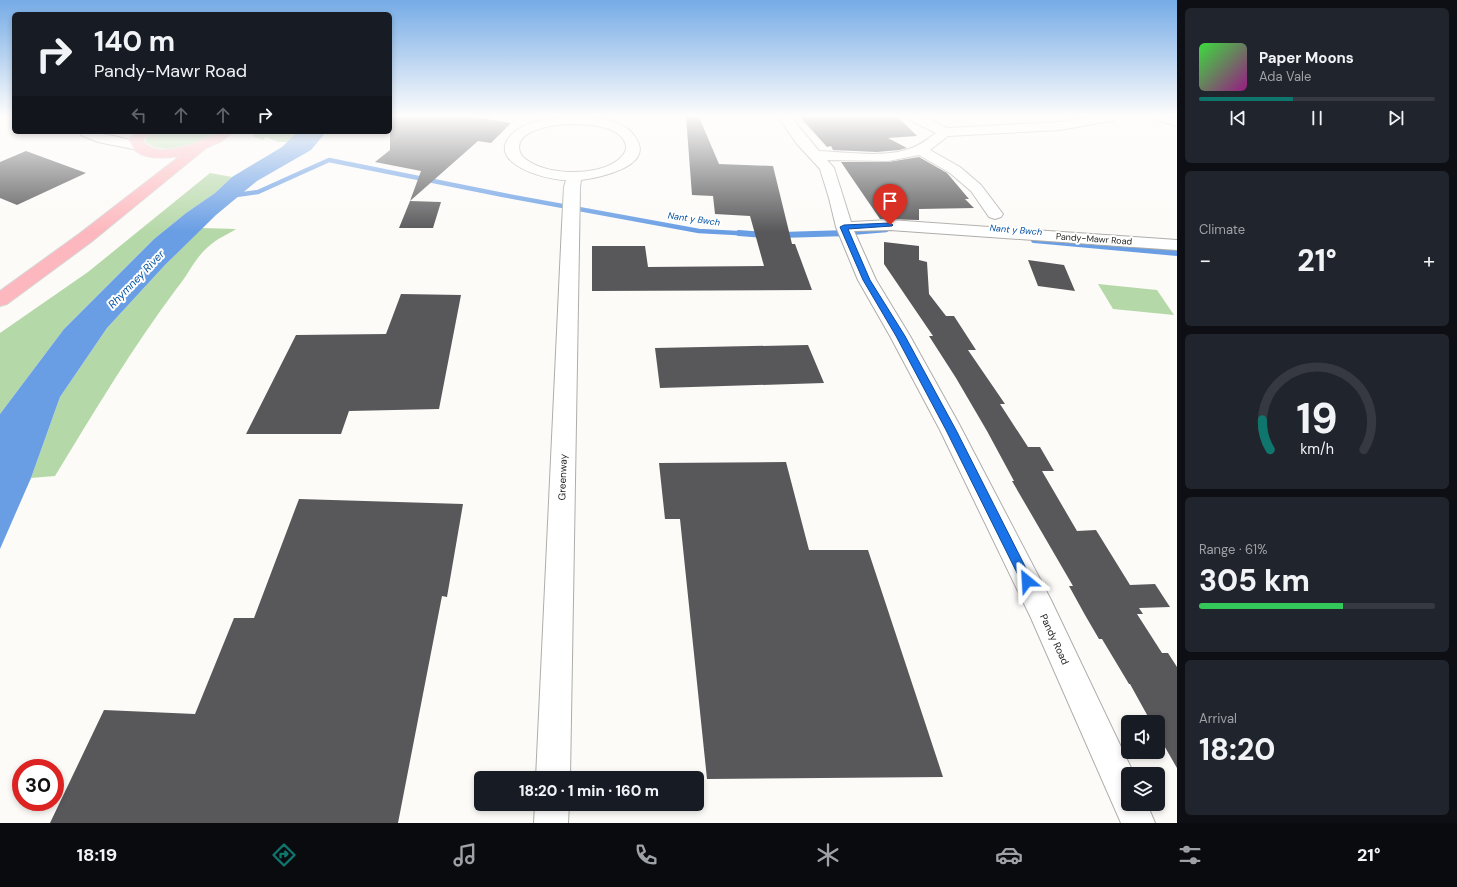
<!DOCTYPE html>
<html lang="en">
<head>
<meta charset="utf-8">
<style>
	:root { --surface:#171b24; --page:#20242c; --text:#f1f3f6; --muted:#9ea1a6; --line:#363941; --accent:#0f766e }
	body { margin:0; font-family:"DM Sans",sans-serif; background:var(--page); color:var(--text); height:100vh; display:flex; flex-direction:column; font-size:15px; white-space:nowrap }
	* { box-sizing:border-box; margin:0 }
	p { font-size:13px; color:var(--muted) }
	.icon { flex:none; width:22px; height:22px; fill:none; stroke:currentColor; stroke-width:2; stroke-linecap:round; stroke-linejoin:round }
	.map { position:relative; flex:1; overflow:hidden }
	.panel { display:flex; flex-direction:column; gap:8px; padding:8px; background:#0d0f14; width:280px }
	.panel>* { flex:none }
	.top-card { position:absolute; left:12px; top:12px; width:380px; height:122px; border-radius:6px; box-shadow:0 2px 6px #0003; background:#171b24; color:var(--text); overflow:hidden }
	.tools { position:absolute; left:1121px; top:715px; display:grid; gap:8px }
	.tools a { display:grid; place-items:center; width:44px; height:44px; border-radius:6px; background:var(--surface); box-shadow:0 2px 6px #0003; font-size:20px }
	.speed { position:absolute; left:12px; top:759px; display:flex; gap:8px; font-size:20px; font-weight:700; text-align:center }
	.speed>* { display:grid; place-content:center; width:52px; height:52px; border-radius:50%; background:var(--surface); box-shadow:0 2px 6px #0003; line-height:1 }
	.speed .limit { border:6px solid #d22; background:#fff; color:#111 }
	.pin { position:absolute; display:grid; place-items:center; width:34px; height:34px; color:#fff; margin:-41px -17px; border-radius:50% 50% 50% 0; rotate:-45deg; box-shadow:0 0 4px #0007 }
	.pin .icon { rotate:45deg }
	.me { position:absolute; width:44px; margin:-22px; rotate:333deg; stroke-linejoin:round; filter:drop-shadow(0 0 3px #0008) }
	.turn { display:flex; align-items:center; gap:14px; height:84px; padding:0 16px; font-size:18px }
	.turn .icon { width:52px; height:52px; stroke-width:2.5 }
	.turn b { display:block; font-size:28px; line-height:34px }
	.lanes { display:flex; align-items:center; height:38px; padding:0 16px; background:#0003; justify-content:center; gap:20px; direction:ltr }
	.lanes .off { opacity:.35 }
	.big { font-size:30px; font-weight:800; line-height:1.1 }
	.panel .card { flex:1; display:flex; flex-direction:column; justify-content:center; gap:6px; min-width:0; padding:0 14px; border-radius:6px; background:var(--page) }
	.panel .dial { align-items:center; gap:0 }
	.dial svg { height:104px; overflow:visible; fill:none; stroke:var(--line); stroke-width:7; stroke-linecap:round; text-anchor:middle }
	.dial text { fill:var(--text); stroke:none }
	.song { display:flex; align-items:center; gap:12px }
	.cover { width:48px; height:48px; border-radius:6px; background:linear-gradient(135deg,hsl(120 70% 55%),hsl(310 70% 35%)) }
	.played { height:4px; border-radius:2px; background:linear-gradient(90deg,var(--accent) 40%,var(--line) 40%) }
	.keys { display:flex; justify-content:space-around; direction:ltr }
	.heat { display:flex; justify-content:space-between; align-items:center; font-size:22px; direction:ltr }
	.charge { height:6px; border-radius:3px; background:linear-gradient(90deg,#34c759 61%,var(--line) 0) }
	.trip { position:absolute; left:474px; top:771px; width:230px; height:40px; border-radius:6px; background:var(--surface); box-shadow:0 2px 6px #0003; font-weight:800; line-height:40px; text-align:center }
	.menu { display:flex; height:64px; justify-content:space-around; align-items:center; background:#090b0e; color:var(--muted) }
	.menu .icon { width:28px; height:28px }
	.menu .on { color:var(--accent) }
	.menu b { font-size:18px; color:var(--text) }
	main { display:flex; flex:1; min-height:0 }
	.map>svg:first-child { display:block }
	.green { fill:#b5d8a8 }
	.water { fill:#699ee4 }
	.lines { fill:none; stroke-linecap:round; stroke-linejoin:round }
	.stream-far1 { stroke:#699ee4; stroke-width:4.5 }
	.stream { stroke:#699ee4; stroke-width:6 }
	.building { fill:#585759 }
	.minor-casing { stroke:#aeadaa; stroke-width:2 }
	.primary-casing { stroke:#d7d7d6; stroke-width:2 }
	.minor { fill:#fff; fill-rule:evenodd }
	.primary { fill:#fcb8be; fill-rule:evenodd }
	.route { fill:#1a73e8; stroke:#114b97 }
	.labels { text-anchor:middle; stroke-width:4; stroke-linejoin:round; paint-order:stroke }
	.far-water-label { font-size:9px; font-style:italic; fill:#0150a1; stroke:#fff }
	.far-street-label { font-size:9px; fill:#1f1f1e; stroke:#fff }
	.street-label { font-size:10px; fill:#1f1f1e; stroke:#fff }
	.water-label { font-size:11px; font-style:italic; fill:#0150a1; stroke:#fff }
</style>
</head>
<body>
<main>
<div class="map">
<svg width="1177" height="823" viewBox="0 0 1177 823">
	<rect width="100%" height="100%" fill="#fdfbf8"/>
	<path class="green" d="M151,132h63c-13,14 -53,24 -68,10v-5z
		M256,132h41l-10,10h-9l-12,-5 -3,3 -11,-4z
		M210,173l22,4 -17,16 -29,20 -32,26 -90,90 -64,85v-81l88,-61z
		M202,228l34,1c-9,6 -20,10 -28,18 -13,11 -20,28 -31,41 -45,60 -83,124 -122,188l-24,2 29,-81 47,-69 58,-63z
		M1098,284l59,6 17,25 -61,-6z"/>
	<path class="water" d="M297,132h29l-15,18 -54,31 -41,34 -51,50 -58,63 -47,69 -29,81 -31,71v-135l64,-85 90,-90 32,-26 29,-20 17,-16 50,-30z"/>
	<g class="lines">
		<path class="stream-far1" d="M229,196l29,-4 71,-32 174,35 196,36 56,3
			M837,234l49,-4"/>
		<path class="stream" d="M739,233l25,2
			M781,235l67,-2
			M1034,240l143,13"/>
	</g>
	<path class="building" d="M390,117h85l36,6 -20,20 -13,-2 -68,60 11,-30 -46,-9 15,-12z
		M686,117h13l20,47 54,2 19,78h3l17,46 -220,1v-45h53l3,21 116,-1 -14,-50 -35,-2 -2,-18 -21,-1z
		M800,117h98l19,19 -29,2 19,10 -8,2 -22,2 -44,-2 -2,-4 -4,1z
		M26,151l60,22 -69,32 -17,-7v-36z
		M919,157l28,16 22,26h-4l9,9 -55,1v11l-39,-1 -39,-57h47z
		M410,201l31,1 -8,26h-34z
		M884,242l35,4v14l8,2 2,32 17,22h8l22,34h-8l37,54h-5l28,43h12l14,24h-12l35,60 19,-1 34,55 25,-1 15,23 -31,1 4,6h-6l25,39h6l9,14v101l-19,-33v-13h-7l-21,-38h-1l-27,-45h-3l-14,-24 -16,-29h4l-61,-105h2l-27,-50 -31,-53 -27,-42h4l-49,-72z
		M1028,260l36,5 11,26 -37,-5z
		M401,294l60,1 -22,114 -90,2 -8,23h-95l50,-99 90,-1z
		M808,345l16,38 -164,5 -5,-40z
		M786,462l23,88h59l75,227 -236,2 -27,-260h-15l-6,-56z
		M299,499l164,5 -16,93 -5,-1 -44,227h-348l54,-113 91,4 39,-96h20z"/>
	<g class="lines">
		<g class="minor-casing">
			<path id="minor" d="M562,117c18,0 37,-1 55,6 8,3 16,9 20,17 16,27 -40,38 -56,40l-1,7 -10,591h-34l26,-553 2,-38 2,-7c-23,0 -88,-20 -49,-50 12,-9 30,-11 45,-13zM569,124c16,0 52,1 57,21 1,6 -3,11 -8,15 -21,17 -75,16 -95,-3 -3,-3 -4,-7 -4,-11 3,-18 36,-21 50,-22z
				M778,117h13l28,34c27,1 65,7 90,-2 10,-3 19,-10 27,-16l-27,-13 -1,-3h16l23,11 113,-6 29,-5h27l-1,3 -5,1 -50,9 -112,6 -18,14 30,17 21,18 22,29 -2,3 -6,2 -6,-2 -18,-26 -21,-18 -31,-18 -31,6 -61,-1 7,8 17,54 39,-2 287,20v10l-287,-20 -36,1 22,49 34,56 49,88 92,176 83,174h-6v30h19l8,19h-34l-90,-205 -91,-188 -50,-94 -32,-56 -22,-53 -7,-29 -9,-29 -23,-25z
				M1156,117l21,1v8l-20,-6z
				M79,132c22,0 43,6 64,11l2,3 -2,3 -5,1 -40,-8 -17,-7z
				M535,804h34l-1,19h-34z"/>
		</g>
		<g class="primary-casing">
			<path id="primary" d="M136,132h14l-7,8c11,18 43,7 59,0 5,-2 9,-5 14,-8 4,-1 11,0 16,0l-10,9 -16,7 -115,94 -84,62 -7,2v-15l79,-57 101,-78c-13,2 -33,4 -44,-5 -3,-3 -5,-8 -7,-11z"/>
		</g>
		<use href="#minor" class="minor"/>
		<use href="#primary" class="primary"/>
	</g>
	<linearGradient id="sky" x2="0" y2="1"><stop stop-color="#75abe6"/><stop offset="0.5" stop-color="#fefdfc"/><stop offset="1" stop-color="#fefdfc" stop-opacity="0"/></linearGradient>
	<rect width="1177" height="232" fill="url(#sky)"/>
	<path class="route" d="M890,223l3,2 -1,1 -44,3 22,51 35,56 51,94 75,148 2,3 -2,4 -4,2 -4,-2 -77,-155 -50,-94 -33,-56 -23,-53 4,-2z"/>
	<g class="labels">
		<g class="far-water-label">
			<text transform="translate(694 219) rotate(8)" y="3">Nant y Bwch</text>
			<text transform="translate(1016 230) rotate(5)" y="3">Nant y Bwch</text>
		</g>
		<g class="far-street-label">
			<text transform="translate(1094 239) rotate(4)" y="3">Pandy-Mawr Road</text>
		</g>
		<g class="street-label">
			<text transform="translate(562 477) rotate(-88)" y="4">Greenway</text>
			<text transform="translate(1055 639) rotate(65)" y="4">Pandy Road</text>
		</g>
		<g class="water-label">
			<text transform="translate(136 279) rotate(-46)" y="4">Rhymney River</text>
		</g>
	</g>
</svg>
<div class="tools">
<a><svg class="icon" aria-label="sound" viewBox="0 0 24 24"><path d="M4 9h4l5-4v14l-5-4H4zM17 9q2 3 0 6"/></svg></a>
<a><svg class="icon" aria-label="layers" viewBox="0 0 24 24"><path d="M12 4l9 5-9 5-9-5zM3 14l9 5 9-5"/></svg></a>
</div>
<div class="speed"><div class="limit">30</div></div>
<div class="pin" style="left:890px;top:225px;background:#d93025"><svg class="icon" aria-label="arrive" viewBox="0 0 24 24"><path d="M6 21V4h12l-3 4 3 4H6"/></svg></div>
<svg class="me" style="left:1027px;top:581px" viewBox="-20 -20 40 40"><path d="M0-17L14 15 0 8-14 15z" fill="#1a73e8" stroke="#fff" stroke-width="4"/></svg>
<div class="trip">18:20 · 1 min · 160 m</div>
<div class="top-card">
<div class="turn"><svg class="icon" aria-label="right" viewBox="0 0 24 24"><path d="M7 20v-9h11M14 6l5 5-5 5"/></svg><div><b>140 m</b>Pandy-Mawr Road</div></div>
<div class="lanes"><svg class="icon off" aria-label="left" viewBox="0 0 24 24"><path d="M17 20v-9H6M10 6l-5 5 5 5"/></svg><svg class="icon off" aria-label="ahead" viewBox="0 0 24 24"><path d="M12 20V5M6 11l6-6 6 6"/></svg><svg class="icon off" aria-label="ahead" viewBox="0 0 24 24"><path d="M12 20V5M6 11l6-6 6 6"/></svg><svg class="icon" aria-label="right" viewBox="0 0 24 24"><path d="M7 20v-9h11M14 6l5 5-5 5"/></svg></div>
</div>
</div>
<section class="panel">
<div class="card">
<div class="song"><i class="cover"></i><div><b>Paper Moons</b><p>Ada Vale</p></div></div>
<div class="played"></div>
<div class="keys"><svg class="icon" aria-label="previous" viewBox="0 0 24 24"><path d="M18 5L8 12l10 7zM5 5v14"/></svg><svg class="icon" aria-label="pause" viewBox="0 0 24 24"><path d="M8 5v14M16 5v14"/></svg><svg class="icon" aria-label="next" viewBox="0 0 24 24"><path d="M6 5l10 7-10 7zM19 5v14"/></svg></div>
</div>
<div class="card"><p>Climate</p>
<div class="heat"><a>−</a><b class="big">21°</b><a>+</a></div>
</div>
<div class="card dial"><svg viewBox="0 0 100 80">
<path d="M14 69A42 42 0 1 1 86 69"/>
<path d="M14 69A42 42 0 0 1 8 46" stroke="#0f766e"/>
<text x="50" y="56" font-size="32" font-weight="700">19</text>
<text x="50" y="72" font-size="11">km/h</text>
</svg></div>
<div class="card"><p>Range · 61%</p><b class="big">305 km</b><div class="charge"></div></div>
<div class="card"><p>Arrival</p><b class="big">18:20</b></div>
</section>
</main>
<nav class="menu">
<b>18:19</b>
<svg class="icon on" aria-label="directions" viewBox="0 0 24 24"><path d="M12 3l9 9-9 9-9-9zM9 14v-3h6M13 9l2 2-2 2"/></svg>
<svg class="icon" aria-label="music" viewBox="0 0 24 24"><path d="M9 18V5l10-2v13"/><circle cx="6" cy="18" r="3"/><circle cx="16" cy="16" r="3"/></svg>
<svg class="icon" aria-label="phone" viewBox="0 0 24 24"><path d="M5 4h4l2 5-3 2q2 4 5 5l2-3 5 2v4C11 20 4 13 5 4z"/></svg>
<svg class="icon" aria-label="climate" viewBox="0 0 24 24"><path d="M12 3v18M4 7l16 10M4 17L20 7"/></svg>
<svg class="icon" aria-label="car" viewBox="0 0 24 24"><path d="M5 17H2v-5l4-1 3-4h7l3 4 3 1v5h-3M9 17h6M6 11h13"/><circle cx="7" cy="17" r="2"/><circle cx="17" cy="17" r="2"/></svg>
<svg class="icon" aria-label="filters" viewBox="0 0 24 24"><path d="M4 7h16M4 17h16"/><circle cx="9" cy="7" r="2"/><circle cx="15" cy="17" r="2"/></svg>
<b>21°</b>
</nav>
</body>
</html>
